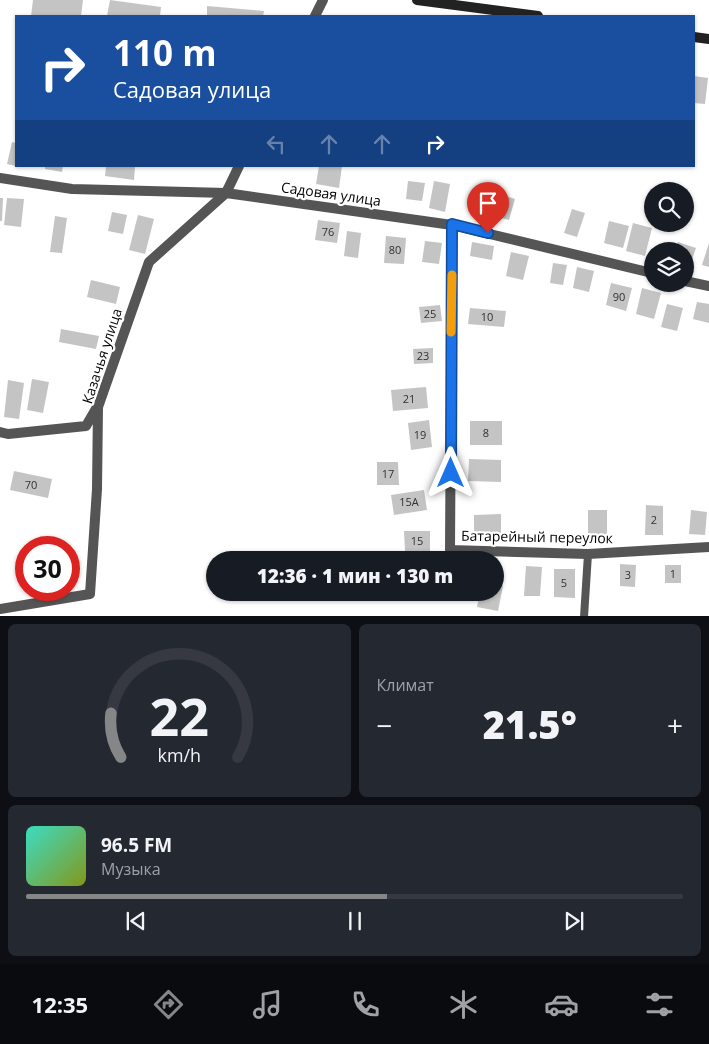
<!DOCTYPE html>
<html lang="ru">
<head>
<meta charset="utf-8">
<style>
	:root { --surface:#171b24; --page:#242831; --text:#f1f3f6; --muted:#9ea1a6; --line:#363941; --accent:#858687 }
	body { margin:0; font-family:"Open Sans",sans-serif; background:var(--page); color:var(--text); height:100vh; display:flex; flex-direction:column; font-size:19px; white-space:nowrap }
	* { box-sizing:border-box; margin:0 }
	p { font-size:16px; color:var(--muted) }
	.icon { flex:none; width:28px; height:28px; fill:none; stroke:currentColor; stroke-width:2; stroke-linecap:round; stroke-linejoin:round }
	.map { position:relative; height:616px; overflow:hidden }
	.panel { display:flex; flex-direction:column; gap:8px; padding:8px; background:#0d0f14; flex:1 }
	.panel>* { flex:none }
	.hud { position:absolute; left:15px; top:15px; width:680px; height:152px; border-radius:0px; box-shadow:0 1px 4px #0004; background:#1a4fa0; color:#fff; overflow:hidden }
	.tools { position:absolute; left:644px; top:182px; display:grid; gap:10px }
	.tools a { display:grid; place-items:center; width:50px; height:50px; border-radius:50%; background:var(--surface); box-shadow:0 1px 4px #0004; font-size:25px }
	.speed { position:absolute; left:15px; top:536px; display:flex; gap:10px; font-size:25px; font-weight:700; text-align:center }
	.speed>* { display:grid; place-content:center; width:65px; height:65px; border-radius:50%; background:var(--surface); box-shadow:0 1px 4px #0004; line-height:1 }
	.speed .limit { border:8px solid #d22; background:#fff; color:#111 }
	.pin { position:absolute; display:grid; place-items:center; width:42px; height:42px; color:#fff; margin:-51px -21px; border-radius:50% 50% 50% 0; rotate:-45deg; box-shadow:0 0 5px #0007 }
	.pin .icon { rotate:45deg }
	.me { position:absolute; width:55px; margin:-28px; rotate:0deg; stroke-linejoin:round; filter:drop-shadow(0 0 4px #0008) }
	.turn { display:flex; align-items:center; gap:18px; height:105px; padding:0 15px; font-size:22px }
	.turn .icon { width:65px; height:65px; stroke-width:2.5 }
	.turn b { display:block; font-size:35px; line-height:42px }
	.lanes { display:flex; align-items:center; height:48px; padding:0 15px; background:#0003; justify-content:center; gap:25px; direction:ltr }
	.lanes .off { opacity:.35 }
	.big { font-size:38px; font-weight:800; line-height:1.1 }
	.panel .tile { flex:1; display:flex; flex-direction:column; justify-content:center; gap:8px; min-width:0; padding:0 18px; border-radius:8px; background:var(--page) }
	.panel .dial { align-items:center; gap:0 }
	.dial svg { height:130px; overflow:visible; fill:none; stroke:var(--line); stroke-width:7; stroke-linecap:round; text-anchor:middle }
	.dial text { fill:var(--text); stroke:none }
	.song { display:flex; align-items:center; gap:15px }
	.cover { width:60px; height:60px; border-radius:8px; background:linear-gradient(135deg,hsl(170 70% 55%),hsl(70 70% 35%)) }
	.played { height:5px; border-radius:2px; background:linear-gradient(90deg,var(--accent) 55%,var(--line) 55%) }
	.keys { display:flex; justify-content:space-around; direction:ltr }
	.heat { display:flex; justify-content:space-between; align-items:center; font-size:28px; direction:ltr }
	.panel .tiles { flex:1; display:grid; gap:8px; grid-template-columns:1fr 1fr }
	.tile:last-child { grid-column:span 2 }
	.trip { position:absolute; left:206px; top:551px; width:298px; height:50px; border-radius:25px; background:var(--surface); box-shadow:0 1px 4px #0004; font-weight:800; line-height:50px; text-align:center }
	.dock { display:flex; height:80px; justify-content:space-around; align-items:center; background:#090b0e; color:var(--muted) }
	.dock .icon { width:35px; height:35px }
	.dock .selected { color:var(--accent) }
	.dock b { font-size:22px; color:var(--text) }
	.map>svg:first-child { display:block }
	.building { fill:#c4c4c4 }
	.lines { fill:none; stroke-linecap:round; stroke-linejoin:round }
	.lane { stroke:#555; stroke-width:8 }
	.street { stroke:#555; stroke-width:10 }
	.secondary { stroke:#222; stroke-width:10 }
	.route-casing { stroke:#114b97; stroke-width:12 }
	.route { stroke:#1a73e8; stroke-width:9 }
	.slow { stroke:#f59e0b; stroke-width:9 }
	.labels { text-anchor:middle; stroke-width:4.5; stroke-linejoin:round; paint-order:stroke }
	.number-label { font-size:11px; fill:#313131 }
	.street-label { font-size:14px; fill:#000; stroke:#fff }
</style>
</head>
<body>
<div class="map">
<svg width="709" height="617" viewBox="0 0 709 617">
	<rect width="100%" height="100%" fill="#fff"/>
	<path class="building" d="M33,0h50l-2,16h-50z
		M110,0l51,7 -1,9h-53z
		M207,6l57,5 -1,5h-56z
		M694,76l14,2 -3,26 -11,-1z
		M12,142l4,1v23l-9,-2z
		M45,166h18l-1,6 -17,-3z
		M106,166h29l-1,14 -29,-4z
		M319,166h23l-3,22 -23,-4z
		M408,181l17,2 -3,18 -16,-2z
		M434,181l16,3 -5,28 -16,-4z
		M473,191l17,5 -5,20 -17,-5z
		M499,194l16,5 -6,21 -16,-4z
		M0,198h3l-1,23h-2z
		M7,198l17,1 -3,28 -17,-2z
		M572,209l13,4 -8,24 -13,-4z
		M112,212l15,3 -4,19 -15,-3z
		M138,215l16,4 -9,35 -16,-4z
		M55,216l12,2 -5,35 -12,-1z
		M318,220l22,3 -3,20 -22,-3z
		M609,221l20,5 -6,22 -19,-5z
		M633,223l19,5 -7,28 -19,-5z
		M347,231l14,2 -3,25 -14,-2z
		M386,236l20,2 -2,26 -20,-1z
		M425,241l17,2 -3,21 -17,-2z
		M472,242l22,4 -2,14 -22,-4z
		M678,242l18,6 -6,17 -5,-1v-13h-10z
		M709,243v24l-7,-2z
		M511,252l18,4 -6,24 -17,-4z
		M553,263l14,2 -4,20 -13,-2z
		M577,267l17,4 -5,21 -16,-4z
		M91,280l29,7 -4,17 -29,-7z
		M611,283l21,5 -6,23 -20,-6z
		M642,288l19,5 -7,26 -18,-5z
		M697,302l12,2v19l-16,-4z
		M667,304l16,4 -6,23 -16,-4z
		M440,305l2,16 -21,2 -2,-16z
		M470,308l36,3 -2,16 -36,-3z
		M61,329l38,7 -3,13 -37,-7z
		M433,348v15l-19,1 -1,-15z
		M32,379l17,3 -6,31 -16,-3z
		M8,380l16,3 -5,36 -15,-2z
		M426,387l2,21 -35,3 -2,-21z
		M429,420l3,27 -21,3 -3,-27z
		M470,421h32v24h-32z
		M469,459l32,1v22l-33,-1z
		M377,462h21l1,23h-22z
		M14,471l38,8 -4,19 -38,-8z
		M424,490l3,20 -33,5 -3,-20z
		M646,505l17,1v29h-18z
		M588,510h19v26h-19z
		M691,510l16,2 -2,23 -16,-1z
		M501,514v21l-27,1v-21z
		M404,531h26v20h-25z
		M620,564l16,1 -1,22 -15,-1z
		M665,565h16v18h-16z
		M526,566l16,1 -2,29h-16z
		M554,569h21v29l-21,-1z
		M495,584l8,2 -5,25 -21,-4 3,-15h15z"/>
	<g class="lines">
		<path class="lane" d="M584,617l4,-63"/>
		<path class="street" d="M315,16l8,-16
			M0,178l72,11 154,4 226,32 200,48
			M452,225l-2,325 138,4 121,-7
			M685,281l24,5
			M0,432l8,2 78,-8 11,-19
			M0,609l90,-15 7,-105 1,-82 51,-145 77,-69 13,-27"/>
		<path class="secondary" d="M417,0l121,16
			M694,37l15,2"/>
	</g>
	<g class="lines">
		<g class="route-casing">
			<path id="route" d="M451,473l1,-249 36,9"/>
		</g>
		<use href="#route" class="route"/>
		<path class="slow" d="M451,332l1,-57"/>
	</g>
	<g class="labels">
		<g class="number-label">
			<text x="328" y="236">76</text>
			<text x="395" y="254">80</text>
			<text x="619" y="301">90</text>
			<text x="430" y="318">25</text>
			<text x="487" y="321">10</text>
			<text x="423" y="360">23</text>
			<text x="409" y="403">21</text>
			<text x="486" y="437">8</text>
			<text x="420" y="439">19</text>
			<text x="388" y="478">17</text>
			<text x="31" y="489">70</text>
			<text x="409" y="506">15А</text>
			<text x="654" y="524">2</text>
			<text x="417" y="545">15</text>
			<text x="673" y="578">1</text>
			<text x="628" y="579">3</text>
			<text x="564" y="587">5</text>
		</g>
		<g class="street-label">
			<text transform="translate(331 194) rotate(8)" y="5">Садовая улица</text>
			<text transform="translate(102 356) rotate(-72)" y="5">Казачья улица</text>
			<text transform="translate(537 537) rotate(1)" y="5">Батарейный переулок</text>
		</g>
	</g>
</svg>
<div class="tools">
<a><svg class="icon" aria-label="search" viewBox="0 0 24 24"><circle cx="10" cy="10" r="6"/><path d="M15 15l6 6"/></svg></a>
<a><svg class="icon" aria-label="layers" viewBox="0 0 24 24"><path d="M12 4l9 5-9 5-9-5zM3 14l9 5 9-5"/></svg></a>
</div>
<div class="speed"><div class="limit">30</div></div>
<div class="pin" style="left:488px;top:233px;background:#d93025"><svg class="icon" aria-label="arrive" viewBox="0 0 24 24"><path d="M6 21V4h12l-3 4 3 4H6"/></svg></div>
<svg class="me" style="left:451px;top:473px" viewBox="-20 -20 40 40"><path d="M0-17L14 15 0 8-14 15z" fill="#1a73e8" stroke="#fff" stroke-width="4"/></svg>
<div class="trip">12:36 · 1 мин · 130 m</div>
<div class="hud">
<div class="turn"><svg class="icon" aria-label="right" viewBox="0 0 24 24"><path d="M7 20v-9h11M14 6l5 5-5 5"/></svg><div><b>110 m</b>Садовая улица</div></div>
<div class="lanes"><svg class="icon off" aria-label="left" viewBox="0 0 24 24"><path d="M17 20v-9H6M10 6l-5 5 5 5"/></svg><svg class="icon off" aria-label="ahead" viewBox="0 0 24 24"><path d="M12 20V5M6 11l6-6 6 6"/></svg><svg class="icon off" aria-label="ahead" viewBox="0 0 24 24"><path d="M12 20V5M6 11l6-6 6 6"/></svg><svg class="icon" aria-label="right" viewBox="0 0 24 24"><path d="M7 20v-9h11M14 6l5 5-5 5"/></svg></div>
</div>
</div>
<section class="panel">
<div class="tiles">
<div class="tile dial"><svg viewBox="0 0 100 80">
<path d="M14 69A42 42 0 1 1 86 69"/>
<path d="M14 69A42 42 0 0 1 8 42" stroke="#858687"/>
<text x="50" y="56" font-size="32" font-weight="700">22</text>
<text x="50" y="72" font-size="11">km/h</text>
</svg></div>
<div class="tile"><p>Климат</p>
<div class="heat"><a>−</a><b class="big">21.5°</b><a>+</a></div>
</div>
<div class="tile">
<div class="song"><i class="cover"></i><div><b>96.5 FM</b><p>Музыка</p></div></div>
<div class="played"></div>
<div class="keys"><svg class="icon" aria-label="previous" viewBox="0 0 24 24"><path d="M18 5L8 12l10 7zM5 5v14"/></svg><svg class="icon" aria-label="pause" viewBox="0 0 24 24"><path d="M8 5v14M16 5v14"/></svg><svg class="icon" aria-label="next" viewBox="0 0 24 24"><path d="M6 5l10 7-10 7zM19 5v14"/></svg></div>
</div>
</div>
</section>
<nav class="dock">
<b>12:35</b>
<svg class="icon selected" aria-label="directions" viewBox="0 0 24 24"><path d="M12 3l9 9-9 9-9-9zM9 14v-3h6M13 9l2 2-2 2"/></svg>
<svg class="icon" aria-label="music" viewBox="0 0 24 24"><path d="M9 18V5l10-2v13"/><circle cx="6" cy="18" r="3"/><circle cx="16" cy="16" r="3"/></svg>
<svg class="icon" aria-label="phone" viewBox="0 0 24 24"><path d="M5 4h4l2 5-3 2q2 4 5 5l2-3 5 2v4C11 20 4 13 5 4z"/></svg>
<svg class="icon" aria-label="climate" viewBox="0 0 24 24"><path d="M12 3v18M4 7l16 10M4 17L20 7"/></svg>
<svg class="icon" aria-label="car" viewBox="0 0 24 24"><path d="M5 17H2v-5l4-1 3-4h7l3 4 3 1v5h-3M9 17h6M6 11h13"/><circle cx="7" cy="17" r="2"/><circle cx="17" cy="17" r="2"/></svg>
<svg class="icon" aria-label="filters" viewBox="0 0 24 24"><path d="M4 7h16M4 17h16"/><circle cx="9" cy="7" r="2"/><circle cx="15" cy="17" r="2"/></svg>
</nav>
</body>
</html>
